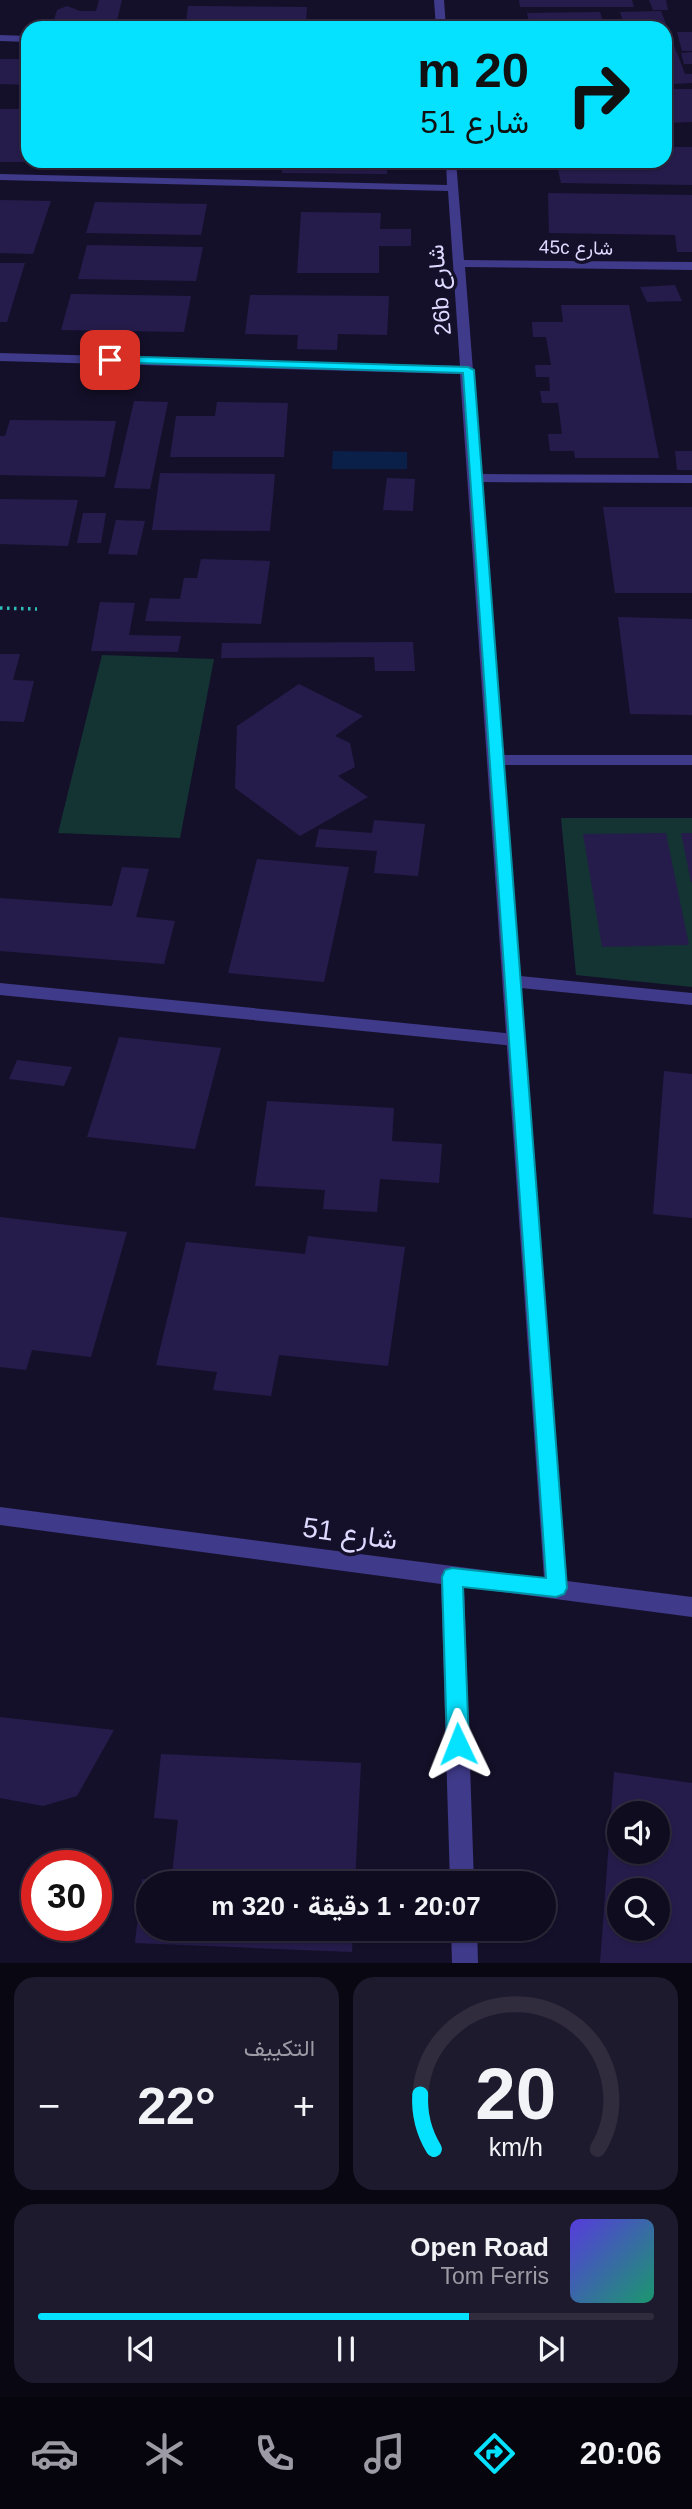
<!DOCTYPE html>
<html lang="ar">
<head>
<meta charset="utf-8">
<style>
	:root { --surface:#100c20; --page:#1e1a2d; --text:#f1f3f6; --muted:#9c9ba5; --line:#302c3e; --accent:#05e2ff }
	body { margin:0; font-family:Arial,Vazirmatn,sans-serif; background:var(--page); color:var(--text); direction:rtl; height:100vh; display:flex; flex-direction:column; font-size:26px; white-space:nowrap }
	* { box-sizing:border-box; margin:0 }
	p { font-size:23px; color:var(--muted) }
	.icon { flex:none; width:38px; height:38px; fill:none; stroke:currentColor; stroke-width:2; stroke-linecap:round; stroke-linejoin:round }
	.map { position:relative; height:1963px; overflow:hidden; direction:ltr }
	.details { display:flex; flex-direction:column; gap:14px; padding:14px; background:#090712; flex:1 }
	.details>* { flex:none }
	.guide { position:absolute; left:21px; top:21px; width:651px; height:147px; border-radius:21px; box-shadow:0 2px 5px #0004,0 0 0 2px var(--line); direction:rtl; background:#05e2ff; color:#111; overflow:hidden }
	.buttons { position:absolute; left:607px; top:1801px; display:grid; gap:14px }
	.buttons a { display:grid; place-items:center; width:63px; height:63px; border-radius:50%; background:var(--surface); box-shadow:0 2px 5px #0004,0 0 0 2px var(--line); font-size:35px }
	.speed { position:absolute; left:21px; top:1850px; display:flex; gap:14px; font-size:35px; font-weight:700; text-align:center }
	.speed>* { display:grid; place-content:center; width:91px; height:91px; border-radius:50%; background:var(--surface); box-shadow:0 2px 5px #0004,0 0 0 2px var(--line); line-height:1 }
	.speed .limit { border:10px solid #d22; background:#fff; color:#111 }
	.pin { position:absolute; display:grid; place-items:center; width:60px; height:60px; color:#fff; margin:-30px; border-radius:14px; box-shadow:0 4px 10px #0006 }
	.me { position:absolute; width:77px; margin:-38px; rotate:358deg; stroke-linejoin:round; filter:drop-shadow(0 0 5px #0008) }
	.turn { display:flex; align-items:center; gap:24px; height:147px; padding:0 28px; font-size:32px }
	.turn .icon { width:91px; height:91px; stroke-width:2.5 }
	.turn b { display:block; font-size:49px; line-height:60px }
	.big { font-size:52px; font-weight:700; line-height:1.1 }
	.details .card { flex:1; display:flex; flex-direction:column; justify-content:center; gap:10px; min-width:0; padding:0 24px; border-radius:21px; background:var(--page) }
	.details .dial { align-items:center; gap:0 }
	.dial svg { height:182px; overflow:visible; fill:none; stroke:var(--line); stroke-width:7; stroke-linecap:round; text-anchor:middle }
	.dial text { fill:var(--text); stroke:none }
	.song { display:flex; align-items:center; gap:21px }
	.cover { width:84px; height:84px; border-radius:10px; background:linear-gradient(135deg,hsl(250 70% 55%),hsl(160 70% 35%)) }
	.played { height:7px; border-radius:4px; background:linear-gradient(90deg,var(--accent) 70%,var(--line) 70%) }
	.keys { display:flex; justify-content:space-around; direction:ltr }
	.heat { display:flex; justify-content:space-between; align-items:center; font-size:38px; direction:ltr }
	.details .tiles { flex:1; display:grid; gap:14px; grid-template-columns:1fr 1fr }
	.card:last-child { grid-column:span 2 }
	.trip { position:absolute; left:136px; top:1871px; width:420px; height:70px; border-radius:35px; background:var(--surface); box-shadow:0 2px 5px #0004,0 0 0 2px var(--line); font-weight:700; line-height:70px; text-align:center; direction:rtl }
	.menu { display:flex; height:112px; justify-content:space-around; align-items:center; background:#06050d; color:var(--muted) }
	.menu .icon { width:49px; height:49px }
	.menu .current { color:var(--accent) }
	.menu b { font-size:32px; color:var(--text) }
	.map>svg:first-child { display:block }
	.green { fill:#133433 }
	.water { fill:#0a2049 }
	.building { fill:#261c4b; fill-rule:evenodd }
	.lines { fill:none; stroke-linecap:round; stroke-linejoin:round }
	.path { stroke:#2ebdb7; stroke-width:3.5; stroke-dasharray:2.5 4.5; stroke-linecap:butt }
	.service { fill:#3f3a89; fill-rule:evenodd }
	.minor { fill:#3f3a89; fill-rule:evenodd }
	.route { fill:#05e2ff; stroke:#0393a6; stroke-width:2 }
	.labels { text-anchor:middle; stroke-width:7; stroke-linejoin:round; paint-order:stroke }
	.far-street-label { font-size:19px; fill:#ded9ff; stroke:#15102a }
	.street-label { font-size:23px; fill:#ded9ff; stroke:#15102a }
	.near-street-label { font-size:28px; fill:#ded9ff; stroke:#15102a }
</style>
</head>
<body>
<div class="map">
<svg width="692" height="1963" viewBox="0 0 692 1963">
	<rect width="100%" height="100%" fill="#15102a"/>
	<path class="green" d="M102,655l112,4 -34,179 -122,-5z
		M561,818h131v169l-116,-12z"/>
	<path class="water" d="M333,451l74,1v17h-75z"/>
	<path class="building" d="M99,0h23l-5,20h-63l3,-10 10,-4 13,5h16z
		M519,0h113l2,7h-114z
		M649,0h17l2,10h-15z
		M188,6l119,1 -1,16h-120z
		M661,11l24,63h7v9l-21,1 -6,-17v-39h-27l-2,-7h-13l-3,-9z
		M600,12l2,7h19l2,9h-93l-3,-15z
		M677,32h15v19h-10z
		M692,52v12h-8l-3,-11z
		M0,59h28v26l-28,-1z
		M665,89h27v33l-27,1z
		M0,109h28v37l-4,16h-24z
		M665,147h27v38l-131,-2 -5,-22h109z
		M114,161h125l-1,5 -124,-3z
		M283,161h105l-1,13 -105,-1z
		M548,193l144,2v57h-15l-2,-17 -126,-2z
		M0,200l51,1 -18,53 -33,-1z
		M95,202l112,2 -6,31 -115,-2z
		M301,212l80,1 -1,16h31v17h-32v27h-82z
		M87,245l116,2 -7,34 -118,-2z
		M0,263h25l-18,59h-7z
		M675,285l7,16 -35,1 -7,-15z
		M71,294l120,2 -7,36 -123,-2z
		M250,295l139,1 -2,39 -49,-1 -1,16 -40,-1 1,-14 -53,-1z
		M561,305h68l30,153h-84l-1,-7h-24l-2,-17h14l-4,-31h-16l-2,-12h10l-1,-14h-13l-1,-12h16l-5,-28h-13l-1,-15h31z
		M134,401l34,1 -18,87 -36,-1z
		M217,402l71,1 -4,54h-114l6,-41h39z
		M10,420l106,1 -11,56 -105,-2v-39h5z
		M675,451h17v19h-15z
		M160,473l115,1 -5,57 -118,-1z
		M387,478l28,1 -2,32 -30,-1z
		M0,499l78,1 -10,46 -68,-2z
		M603,507h89v86h-77z
		M83,513h23l-5,30h-24z
		M116,520l29,1 -8,34 -29,-1z
		M201,559l69,2 -9,63 -116,-3 5,-23 30,1 4,-21h13z
		M100,602l35,1 -6,32 52,1 -3,16 -87,-1z
		M618,617l74,2v96l-62,-1z
		M413,642l2,29h-40l-1,-14 -153,1 1,-15z
		M0,654h20l-7,26 21,1 -10,41 -24,-1z
		M299,684l64,32 -28,20 15,7 5,24 -17,9 30,21 -68,39 -65,-48 2,-62z
		M374,820l51,4 -7,52 -44,-3 3,-22 -62,-4 4,-18 53,4z
		M666,833l23,112 -87,2 -19,-113z
		M681,833h11v49h-1z
		M257,859l92,8 -25,115 -96,-9z
		M122,867l27,2 -13,48 39,4 -11,43 -164,-13v-53l112,8z
		M119,1037l102,11 -26,101 -108,-12z
		M17,1060l55,7 -8,19 -55,-7z
		M664,1071l28,3v144l-39,-4z
		M267,1101l127,7 -2,33 50,3 -3,39 -59,-4 -3,33 -54,-3 2,-19 -70,-4z
		M0,1217l127,15 -36,125 -59,-7 -6,20 -26,-3z
		M308,1236l97,11 -17,119 -109,-11 -8,41 -58,-6 4,-18 -61,-7 30,-123 119,12z
		M0,1717l114,13 -37,66 -34,10 -43,-8z
		M161,1754l200,9 -6,120h-184l7,-63 -24,-2z
		M614,1772l78,11v180h-92zM620,1813h38v39h-38zM620,1890h38v38h-38z
		M142,1879l22,2 -15,2v45h204l-1,24 -217,-9z"/>
	<g class="lines">
		<path class="path" d="M0,608l37,1"/>
		<path class="service" d="M0,983l515,51 6,1 3,5 -3,5 -6,1 -515,-51z"/>
		<path class="minor" d="M434,0h10l2,28h-10z
			M0,35l28,1v6l-28,-1z
			M446,161h10l8,99 228,2v8l-227,-3 16,207 211,1v8l-211,-1 22,273h189v10h-189l17,211 172,17v12l-171,-17 46,593 125,16v20l-228,-30 10,296h-24l-9,-299 -441,-59v-18l544,71 -84,-1204 -460,-13v-8l460,13 -12,-175 -448,-11v-6l447,11z
			M451,1928h26l1,35h-26z"/>
	</g>
	<path class="route" d="M110,356l358,11 6,3 93,1218 -3,6 -8,3 -93,-10 6,157 -4,7 -7,3 -8,-3 -3,-7 -5,-167 3,-7 7,-2 94,10 -83,-1205 -357,-11 -1,-2z"/>
	<g class="labels">
		<g class="far-street-label">
			<text transform="translate(576 247) rotate(1)" y="7">45c شارع</text>
		</g>
		<g class="street-label">
			<text transform="translate(439 290) rotate(-95)" y="8">26b شارع</text>
		</g>
		<g class="near-street-label">
			<text transform="translate(350 1533) rotate(8)" y="10">شارع 51</text>
		</g>
	</g>
</svg>
<div class="buttons">
<a><svg class="icon" aria-label="sound" viewBox="0 0 24 24"><path d="M4 9h4l5-4v14l-5-4H4zM17 9q2 3 0 6"/></svg></a>
<a><svg class="icon" aria-label="search" viewBox="0 0 24 24"><circle cx="10" cy="10" r="6"/><path d="M15 15l6 6"/></svg></a>
</div>
<div class="speed"><div class="limit">30</div></div>
<div class="pin" style="left:110px;top:360px;background:#d93025"><svg class="icon" aria-label="arrive" viewBox="0 0 24 24"><path d="M6 21V4h12l-3 4 3 4H6"/></svg></div>
<svg class="me" style="left:458px;top:1744px" viewBox="-20 -20 40 40"><path d="M0-17L14 15 0 8-14 15z" fill="#05e2ff" stroke="#fff" stroke-width="4"/></svg>
<div class="trip">20:07 · 1 دقيقة · 320 m</div>
<div class="guide">
<div class="turn"><svg class="icon" aria-label="right" viewBox="0 0 24 24"><path d="M7 20v-9h11M14 6l5 5-5 5"/></svg><div><b>20 m</b>شارع 51</div></div>
</div>
</div>
<section class="details">
<div class="tiles">
<div class="card dial"><svg viewBox="0 0 100 80">
<path d="M14 69A42 42 0 1 1 86 69"/>
<path d="M14 69A42 42 0 0 1 8 45" stroke="#05e2ff"/>
<text x="50" y="56" font-size="32" font-weight="700">20</text>
<text x="50" y="72" font-size="11">km/h</text>
</svg></div>
<div class="card"><p>التكييف</p>
<div class="heat"><a>−</a><b class="big">22°</b><a>+</a></div>
</div>
<div class="card">
<div class="song"><i class="cover"></i><div><b>Open Road</b><p>Tom Ferris</p></div></div>
<div class="played"></div>
<div class="keys"><svg class="icon" aria-label="previous" viewBox="0 0 24 24"><path d="M18 5L8 12l10 7zM5 5v14"/></svg><svg class="icon" aria-label="pause" viewBox="0 0 24 24"><path d="M8 5v14M16 5v14"/></svg><svg class="icon" aria-label="next" viewBox="0 0 24 24"><path d="M6 5l10 7-10 7zM19 5v14"/></svg></div>
</div>
</div>
</section>
<nav class="menu">
<b>20:06</b>
<svg class="icon current" aria-label="directions" viewBox="0 0 24 24"><path d="M12 3l9 9-9 9-9-9zM9 14v-3h6M13 9l2 2-2 2"/></svg>
<svg class="icon" aria-label="music" viewBox="0 0 24 24"><path d="M9 18V5l10-2v13"/><circle cx="6" cy="18" r="3"/><circle cx="16" cy="16" r="3"/></svg>
<svg class="icon" aria-label="phone" viewBox="0 0 24 24"><path d="M5 4h4l2 5-3 2q2 4 5 5l2-3 5 2v4C11 20 4 13 5 4z"/></svg>
<svg class="icon" aria-label="climate" viewBox="0 0 24 24"><path d="M12 3v18M4 7l16 10M4 17L20 7"/></svg>
<svg class="icon" aria-label="car" viewBox="0 0 24 24"><path d="M5 17H2v-5l4-1 3-4h7l3 4 3 1v5h-3M9 17h6M6 11h13"/><circle cx="7" cy="17" r="2"/><circle cx="17" cy="17" r="2"/></svg>
</nav>
</body>
</html>
